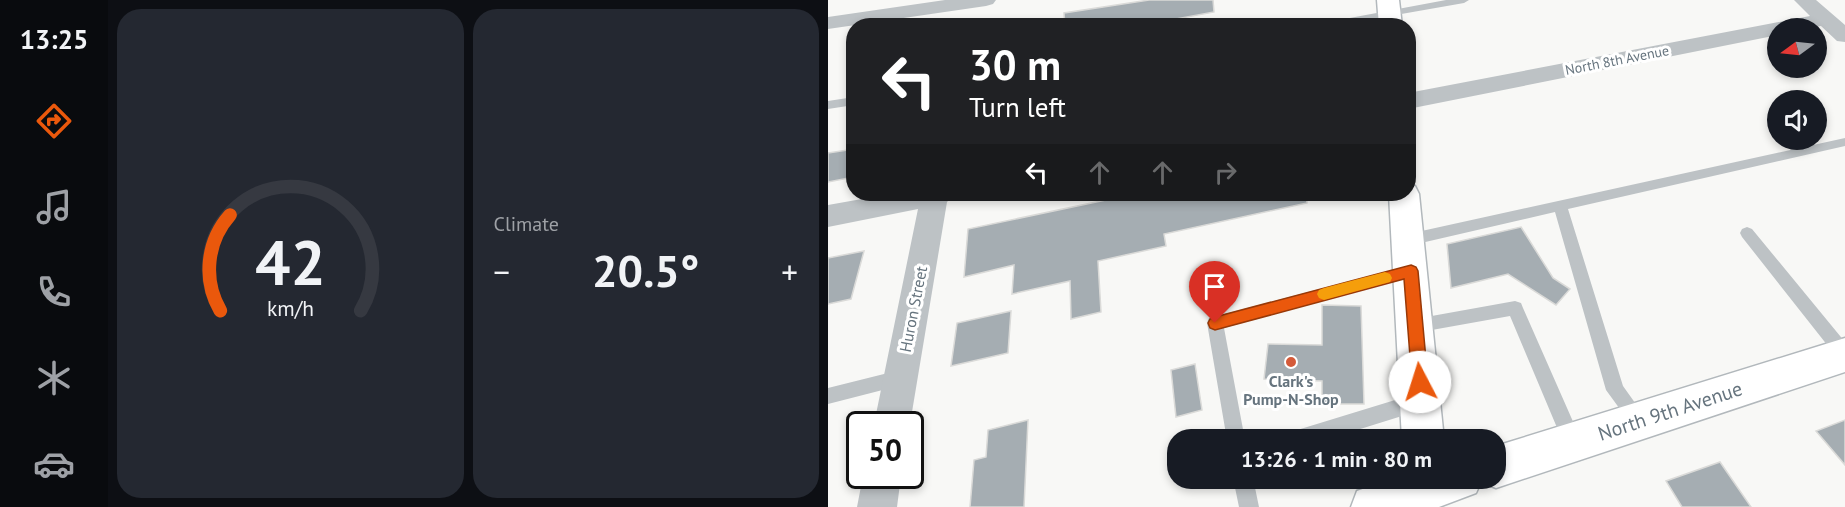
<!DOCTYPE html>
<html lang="en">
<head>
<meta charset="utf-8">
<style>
	:root { --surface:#171b24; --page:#242831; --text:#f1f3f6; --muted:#9ea1a6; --line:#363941; --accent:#ea580c }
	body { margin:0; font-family:"PT Sans",sans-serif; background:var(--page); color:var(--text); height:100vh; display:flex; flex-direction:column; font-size:22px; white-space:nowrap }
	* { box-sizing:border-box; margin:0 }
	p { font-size:20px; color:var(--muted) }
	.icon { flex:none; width:33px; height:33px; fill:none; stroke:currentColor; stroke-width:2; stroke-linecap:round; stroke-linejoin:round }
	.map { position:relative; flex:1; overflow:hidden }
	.sheet { display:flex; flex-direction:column; gap:9px; padding:9px; background:#0d0f14; width:720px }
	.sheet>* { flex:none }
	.banner { position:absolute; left:18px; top:18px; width:570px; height:183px; border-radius:24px; box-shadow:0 3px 9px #0003; background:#202124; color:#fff; overflow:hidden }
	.needle { width:39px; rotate:255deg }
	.controls { position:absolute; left:939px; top:18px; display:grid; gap:12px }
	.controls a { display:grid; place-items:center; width:60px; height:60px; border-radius:50%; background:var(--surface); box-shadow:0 3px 9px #0003; font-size:30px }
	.speed { position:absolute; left:18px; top:411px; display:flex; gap:12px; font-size:30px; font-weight:700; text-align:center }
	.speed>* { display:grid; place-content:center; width:78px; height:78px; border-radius:50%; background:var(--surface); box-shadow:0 3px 9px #0003; line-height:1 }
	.speed .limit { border:3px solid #111; border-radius:9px; background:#fff; color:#111 }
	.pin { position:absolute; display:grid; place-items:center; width:51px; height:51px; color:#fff; margin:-62px -26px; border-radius:50% 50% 50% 0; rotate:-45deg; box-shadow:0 0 6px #0007 }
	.pin .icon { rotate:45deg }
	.me { position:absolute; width:66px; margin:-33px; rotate:355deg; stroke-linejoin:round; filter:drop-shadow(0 0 4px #0008) }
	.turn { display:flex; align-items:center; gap:21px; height:126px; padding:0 24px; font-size:27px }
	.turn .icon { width:78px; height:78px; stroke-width:2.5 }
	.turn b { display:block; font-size:42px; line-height:51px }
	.lanes { display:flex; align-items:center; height:57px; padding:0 24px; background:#0003; justify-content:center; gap:30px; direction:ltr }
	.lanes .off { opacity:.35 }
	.big { font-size:45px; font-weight:700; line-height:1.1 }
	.sheet .widget { flex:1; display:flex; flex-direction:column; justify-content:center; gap:9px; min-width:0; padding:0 21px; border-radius:24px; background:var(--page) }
	.sheet .dial { align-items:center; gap:0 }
	.dial svg { height:156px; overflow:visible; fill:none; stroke:var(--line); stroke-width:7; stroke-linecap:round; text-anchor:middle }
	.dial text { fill:var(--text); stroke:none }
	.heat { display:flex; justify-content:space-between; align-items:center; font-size:33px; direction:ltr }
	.sheet .tiles { flex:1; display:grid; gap:9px; grid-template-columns:repeat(2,1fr) }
	.trip { position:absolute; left:339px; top:429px; width:339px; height:60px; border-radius:24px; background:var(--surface); box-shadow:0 3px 9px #0003; font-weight:700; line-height:60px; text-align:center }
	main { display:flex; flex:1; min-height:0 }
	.tab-bar { display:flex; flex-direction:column; width:108px; justify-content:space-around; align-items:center; background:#090b0e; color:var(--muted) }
	.tab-bar .icon { width:42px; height:42px }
	.tab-bar .on { color:var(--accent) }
	.tab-bar b { font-size:27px; color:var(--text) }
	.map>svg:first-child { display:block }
	.building { fill:#a5adb2; stroke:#dadad8; stroke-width:1.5 }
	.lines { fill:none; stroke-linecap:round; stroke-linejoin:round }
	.secondary-casing { stroke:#b2b8bc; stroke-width:3 }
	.lane { fill:#bdc2c5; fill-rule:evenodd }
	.street { fill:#bdc2c5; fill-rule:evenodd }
	.secondary { fill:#fff; fill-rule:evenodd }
	.route { fill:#ea580c; stroke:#983908; stroke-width:1.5 }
	.slow { fill:#f59e0b }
	.poi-dot { fill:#d45a39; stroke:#fff; stroke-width:2 }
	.labels { text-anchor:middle; stroke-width:6; stroke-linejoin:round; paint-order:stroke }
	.far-street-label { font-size:14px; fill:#66747e; stroke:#fff }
	.street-label { font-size:16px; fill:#66747e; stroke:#fff }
	.poi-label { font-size:16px; font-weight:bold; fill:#66747e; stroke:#fff }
	.near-street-label { font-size:20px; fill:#66747e; stroke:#fff }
</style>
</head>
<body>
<main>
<nav class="tab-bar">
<b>13:25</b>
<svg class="icon on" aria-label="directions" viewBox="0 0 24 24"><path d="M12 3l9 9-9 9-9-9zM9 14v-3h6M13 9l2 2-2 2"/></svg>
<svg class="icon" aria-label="music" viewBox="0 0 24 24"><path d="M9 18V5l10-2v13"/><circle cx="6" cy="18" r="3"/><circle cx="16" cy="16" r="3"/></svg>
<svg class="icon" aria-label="phone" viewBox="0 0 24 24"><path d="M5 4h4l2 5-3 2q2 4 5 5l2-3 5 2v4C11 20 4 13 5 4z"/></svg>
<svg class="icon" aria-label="climate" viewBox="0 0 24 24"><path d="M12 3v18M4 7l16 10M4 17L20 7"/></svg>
<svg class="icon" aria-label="car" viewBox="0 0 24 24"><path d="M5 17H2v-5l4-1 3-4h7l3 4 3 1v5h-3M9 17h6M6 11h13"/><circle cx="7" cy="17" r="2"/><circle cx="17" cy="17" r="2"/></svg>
</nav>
<section class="sheet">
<div class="tiles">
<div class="widget dial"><svg viewBox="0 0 100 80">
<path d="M14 69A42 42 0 1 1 86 69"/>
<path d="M14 69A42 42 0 0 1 19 20" stroke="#ea580c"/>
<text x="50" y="56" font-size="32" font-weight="700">42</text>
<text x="50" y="72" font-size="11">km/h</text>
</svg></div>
<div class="widget"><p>Climate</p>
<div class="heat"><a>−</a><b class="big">20.5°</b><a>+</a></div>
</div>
</div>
</section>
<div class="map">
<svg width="1017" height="507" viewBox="0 0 1017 507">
	<rect width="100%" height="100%" fill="#f8f8f6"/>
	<path class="building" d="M321,0h64l1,12 -76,14h-73l-1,-13z
		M26,149v28l-26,5v-29z
		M306,194h172l1,9 -143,31 2,12 -68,15 3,51 -30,7 -1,-38 -58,13 2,-29 -50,12 4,-48z
		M693,227l32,51 17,11 -14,16 -48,-31 -57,14 -4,-44z
		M36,251l-13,48 -23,5v-46z
		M494,305l39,1 3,98h-42v-23l-58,-2 4,-35 54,1z
		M183,311l-3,42 -57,13 6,-43z
		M367,364l7,46 -26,7 -5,-47z
		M200,420l-4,87h-54l4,-47 12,-3 2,-27z
		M1017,420v45l-29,-34z
		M892,462l31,45h-69l-16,-26z"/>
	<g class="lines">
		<g class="secondary-casing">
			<path id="secondary" d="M549,0h22l3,26h-23z
				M580,184l7,2 4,8 25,246h-42l-13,-246h19z
				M1017,338v34l-349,116 -15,-6 -5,11 -37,14h-88l6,-16 36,-13h103v-32z"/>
		</g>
		<path class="lane" d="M618,0h23l-5,3 -131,23h-26z
			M26,97v8l-26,4v-8z
			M1017,138v8l-277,63 55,177 25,35 -3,6 -6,3 -6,-3 -27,-37 -51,-178 -147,34 -5,-2 -2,-4 2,-4 5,-2z
			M919,227l5,2 93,113v21l-6,-3 -97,-123 -2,-4 2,-4z
			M583,265l5,2 3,4 -3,4 -192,53 21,112h-18l-20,-117 2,-5z
			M687,301l6,2 2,5 59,134 -2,7 -7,2 -7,-2 -56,-133 -95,17 -6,-2 -2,-5 2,-5 6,-2z
			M72,370l6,2 3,6 -3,6 -78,20v-16z
			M590,393l6,3 3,6 -3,6 -6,3 -93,29h-40l2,-7 7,-2z
			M405,478h20l6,29h-20z"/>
		<path class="street" d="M117,0h51l-3,4 -7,2 -158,23v-12z
			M966,0h22l29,25v17l-8,-1 -16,-15 -13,2h-30v7l-370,74v-16l402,-77z
			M62,194h65l-8,8 -37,222h-36l44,-215 -90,18v-22z
			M35,476h38l-4,31h-40z"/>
		<use href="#secondary" class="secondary"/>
	</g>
	<path class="route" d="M583,265l5,2 2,4 10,111 -2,5 -6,3 -6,-3 -2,-5 -8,-103 -189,51 -5,-2 -2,-5 2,-4 5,-2z"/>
	<path class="slow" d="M557,272l5,2 2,4 -2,4 -66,18 -5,-2 -2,-4 2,-4 5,-2z"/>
	<circle class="poi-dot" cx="463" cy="362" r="6"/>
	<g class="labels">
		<g class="far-street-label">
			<text transform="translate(789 60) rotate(-11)" y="5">North 8th Avenue</text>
		</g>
		<g class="street-label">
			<text transform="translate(85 309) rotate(-79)" y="6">Huron Street</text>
		</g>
		<g class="poi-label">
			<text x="463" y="387">Clark's<tspan x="463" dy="18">Pump-N-Shop</tspan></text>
		</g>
		<g class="near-street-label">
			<text transform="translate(842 411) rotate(-18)" y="7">North 9th Avenue</text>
		</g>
	</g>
</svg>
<div class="controls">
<a><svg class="needle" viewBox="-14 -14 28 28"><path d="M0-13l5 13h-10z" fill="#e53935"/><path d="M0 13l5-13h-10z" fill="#9ea1a6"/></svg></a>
<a><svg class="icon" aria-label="sound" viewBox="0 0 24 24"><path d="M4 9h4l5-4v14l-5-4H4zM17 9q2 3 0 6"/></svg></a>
</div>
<div class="speed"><div class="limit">50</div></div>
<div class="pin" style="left:387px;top:323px;background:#d93025"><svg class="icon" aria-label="arrive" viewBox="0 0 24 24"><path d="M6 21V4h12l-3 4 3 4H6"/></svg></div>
<svg class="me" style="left:592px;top:382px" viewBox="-20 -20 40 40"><circle r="19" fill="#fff"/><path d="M0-13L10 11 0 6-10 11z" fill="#ea580c"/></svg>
<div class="trip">13:26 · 1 min · 80 m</div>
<div class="banner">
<div class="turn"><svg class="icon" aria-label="left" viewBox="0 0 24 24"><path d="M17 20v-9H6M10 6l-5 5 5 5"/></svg><div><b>30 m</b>Turn left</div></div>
<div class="lanes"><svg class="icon" aria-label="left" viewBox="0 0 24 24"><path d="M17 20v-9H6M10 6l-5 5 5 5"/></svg><svg class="icon off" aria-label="ahead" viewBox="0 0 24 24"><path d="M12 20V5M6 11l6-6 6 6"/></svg><svg class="icon off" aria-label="ahead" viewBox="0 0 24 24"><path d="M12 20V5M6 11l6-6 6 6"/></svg><svg class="icon off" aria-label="right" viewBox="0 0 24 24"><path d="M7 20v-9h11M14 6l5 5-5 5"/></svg></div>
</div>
</div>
</main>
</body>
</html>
